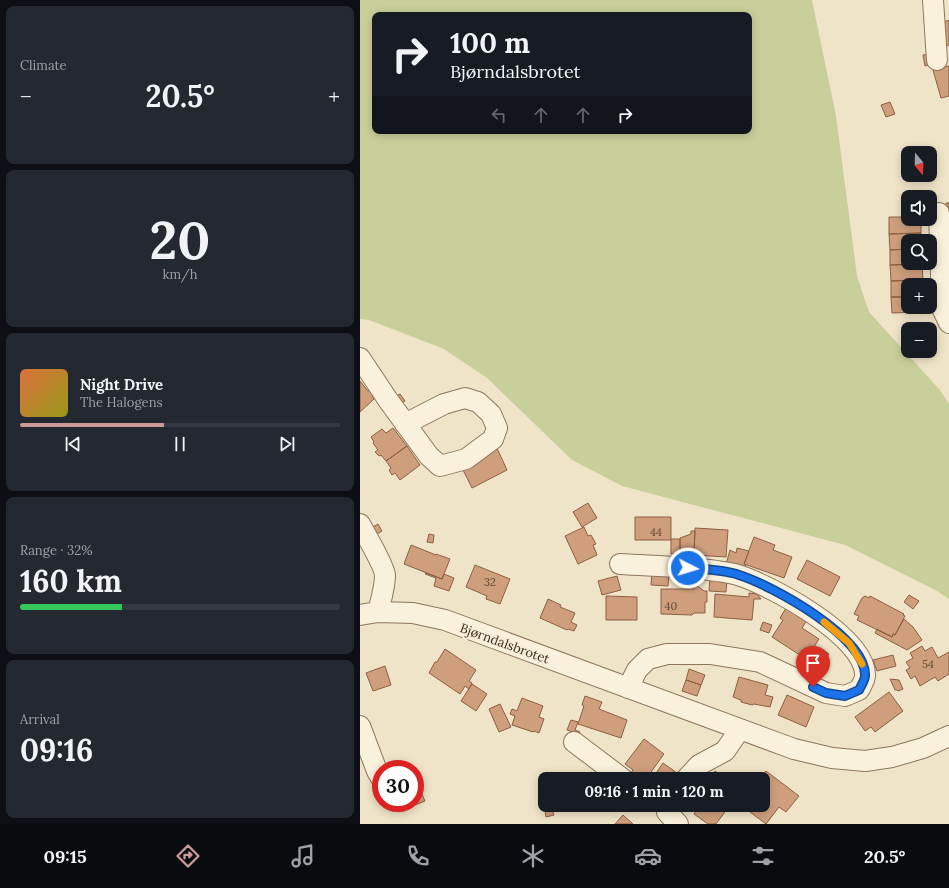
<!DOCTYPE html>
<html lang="en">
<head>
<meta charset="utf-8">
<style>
	:root { --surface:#171b24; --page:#242831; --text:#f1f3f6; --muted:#9ea1a6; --line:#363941; --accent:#cc999b }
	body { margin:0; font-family:Lora,serif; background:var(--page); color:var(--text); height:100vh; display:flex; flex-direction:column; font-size:15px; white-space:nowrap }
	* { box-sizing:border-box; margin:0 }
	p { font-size:13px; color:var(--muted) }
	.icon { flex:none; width:22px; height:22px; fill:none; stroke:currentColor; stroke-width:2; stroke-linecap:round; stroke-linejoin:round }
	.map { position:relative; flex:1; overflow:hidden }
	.side { display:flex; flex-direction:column; gap:6px; padding:6px; background:#0d0f14; width:360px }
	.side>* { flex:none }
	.guide { position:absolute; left:12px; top:12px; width:380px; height:122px; border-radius:8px; box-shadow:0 2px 10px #0003; background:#171b24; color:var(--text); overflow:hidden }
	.needle { width:26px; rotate:161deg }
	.tools { position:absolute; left:541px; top:146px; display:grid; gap:8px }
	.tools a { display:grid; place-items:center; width:36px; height:36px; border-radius:8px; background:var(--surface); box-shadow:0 2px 10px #0003; font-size:20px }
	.speed { position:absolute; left:12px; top:760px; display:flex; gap:8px; font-size:20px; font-weight:700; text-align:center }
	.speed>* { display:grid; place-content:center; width:52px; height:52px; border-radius:50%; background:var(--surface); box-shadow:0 2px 10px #0003; line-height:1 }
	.speed .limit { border:6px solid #d22; background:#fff; color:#111 }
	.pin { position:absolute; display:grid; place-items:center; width:34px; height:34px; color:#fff; margin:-41px -17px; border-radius:50% 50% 50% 0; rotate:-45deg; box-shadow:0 0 4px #0007 }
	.pin .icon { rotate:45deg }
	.me { position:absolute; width:44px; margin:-22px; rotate:95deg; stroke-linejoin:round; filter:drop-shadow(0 0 3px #0008) }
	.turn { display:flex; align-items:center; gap:14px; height:84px; padding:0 12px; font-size:18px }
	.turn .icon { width:52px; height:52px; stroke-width:2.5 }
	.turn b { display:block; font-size:28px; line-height:34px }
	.lanes { display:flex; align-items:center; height:38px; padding:0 12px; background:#0003; justify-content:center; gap:20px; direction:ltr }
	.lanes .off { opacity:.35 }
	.big { font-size:30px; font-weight:700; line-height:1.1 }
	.side .card { flex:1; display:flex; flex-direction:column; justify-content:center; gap:6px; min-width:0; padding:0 14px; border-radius:8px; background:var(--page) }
	.side .dial { align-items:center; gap:0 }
	.dial b { font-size:52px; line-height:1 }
	.song { display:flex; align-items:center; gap:12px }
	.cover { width:48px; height:48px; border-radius:6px; background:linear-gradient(135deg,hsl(20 70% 55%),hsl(60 70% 35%)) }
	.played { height:4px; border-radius:2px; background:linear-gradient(90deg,var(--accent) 45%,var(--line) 45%) }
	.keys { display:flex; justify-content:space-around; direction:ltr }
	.heat { display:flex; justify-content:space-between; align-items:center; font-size:22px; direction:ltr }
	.charge { height:6px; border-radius:3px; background:linear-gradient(90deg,#34c759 32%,var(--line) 0) }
	.trip { position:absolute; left:178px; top:772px; width:232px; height:40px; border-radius:8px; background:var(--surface); box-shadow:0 2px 10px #0003; font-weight:700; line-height:40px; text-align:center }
	.menu { display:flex; height:64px; justify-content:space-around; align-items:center; background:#090b0e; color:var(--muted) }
	.menu .icon { width:28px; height:28px }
	.menu .on { color:var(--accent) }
	.menu b { font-size:18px; color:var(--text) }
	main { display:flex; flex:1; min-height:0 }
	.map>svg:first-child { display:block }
	.green { fill:#c9cf9b; fill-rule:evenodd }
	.building { fill:#cf9f7d; stroke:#8d5f41 }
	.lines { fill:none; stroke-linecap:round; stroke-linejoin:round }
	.minor-casing { stroke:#8d765c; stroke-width:22 }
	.minor { stroke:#faf1dc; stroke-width:20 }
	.route-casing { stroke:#114b97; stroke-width:10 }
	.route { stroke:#1a73e8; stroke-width:7 }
	.slow { stroke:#f59e0b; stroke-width:7 }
	.labels { text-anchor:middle; stroke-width:4; stroke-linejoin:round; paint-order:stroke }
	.number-label { font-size:11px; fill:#624a37 }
	.street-label { font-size:13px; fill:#3d2e20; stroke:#f7eed8 }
</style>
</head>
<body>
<main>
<section class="side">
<div class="card"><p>Climate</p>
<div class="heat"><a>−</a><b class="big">20.5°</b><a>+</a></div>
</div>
<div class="card dial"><b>20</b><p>km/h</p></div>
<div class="card">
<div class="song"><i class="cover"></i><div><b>Night Drive</b><p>The Halogens</p></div></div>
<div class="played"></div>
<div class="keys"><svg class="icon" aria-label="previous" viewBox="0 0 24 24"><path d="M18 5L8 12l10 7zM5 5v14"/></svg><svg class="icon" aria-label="pause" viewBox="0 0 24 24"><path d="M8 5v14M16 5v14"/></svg><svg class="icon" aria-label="next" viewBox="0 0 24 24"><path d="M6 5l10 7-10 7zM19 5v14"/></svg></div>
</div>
<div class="card"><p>Range · 32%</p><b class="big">160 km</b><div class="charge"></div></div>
<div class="card"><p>Arrival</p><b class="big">09:16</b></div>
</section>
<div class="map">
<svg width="589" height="824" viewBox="0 0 589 824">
	<rect width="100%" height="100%" fill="#f0e4c8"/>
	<path class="green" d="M0,0h452l24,116 21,160 12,36 71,78 9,14v195l-12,-8 -92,-46 -223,-59 -50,-26 -85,-82 -43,-29 -75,-29 -9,-1zM15,15h374v116h-374z"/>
	<path class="building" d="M589,20v25l-5,2 -8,-22z
		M571,54l2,10 -8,2 -2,-11z
		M589,66v30l-8,2 -8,-28z
		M530,102l5,12 -9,3 -5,-12z
		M586,203h3v24h-2z
		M546,212h2v7h13v14l-32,1v-17h17z
		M561,233v8h-13v8l-18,1 -1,-16z
		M548,249v14h14v1l-32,1v-15z
		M562,264l1,16 -32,1 -1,-16z
		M563,280v5h-15v12h-17v-16z
		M531,297h17v10h15v5l-31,1z
		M0,381l8,10 2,-1 4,5 -2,1 2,3 -14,13z
		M40,394l5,7 -6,3 -4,-7z
		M33,428l14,18 -21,15 -5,-6 -2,1 -4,-4 3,-2 -5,-7 1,-1 -3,-5 11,-8 4,4z
		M47,446l13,19 -20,15 -5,-7 -3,2 -3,-5 2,-2 -5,-7z
		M136,446l11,24 -35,18 -11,-22z
		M228,503l9,15 -15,9 -9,-15z
		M275,517h36v23h-36z
		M18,524l4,7 -5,3 -4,-7z
		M224,527l4,9 3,-1 5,9 -3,1 4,10 -19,9 -13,-28z
		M335,528l33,2 -2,27 -32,-2z
		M331,531h4l-1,23h-14v-16l11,-4z
		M69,534l5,1 -1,8 -6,-1z
		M394,537l21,8 -2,5 19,7 -8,21 -40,-14z
		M311,539h9v15h-9z
		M51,545l25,10v-1l14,5 -8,20 -38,-15z
		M377,548l12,3 -5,13 2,1 -2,5 -18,-6 4,-14 6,3z
		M447,560l33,17 -10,19 -33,-17z
		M115,565l35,14 -10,25 -14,-5 1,-3 -21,-9z
		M292,571l17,1 -1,14 -17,-1z
		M66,573l16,6 2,-5 10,4 -5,13 -15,-5 2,-8 -11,-4z
		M257,576l4,14 -19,5 -4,-14z
		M350,576l17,2 -1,14 -17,-1z
		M334,586l5,1 5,4h3v11h-2v11h-11l-2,2 -31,-1v-25h33z
		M389,593l8,1 4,5h-7l-2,21 -38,-3 1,-23 34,3z
		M549,595l10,6 -6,8 -9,-7z
		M246,596l31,1v23h-31z
		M505,596l4,2 1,-2 34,18 -1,1 2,1 -10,19 -2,-1 -1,3 -35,-17 2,-4 -5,-2 8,-16z
		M188,599l13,6 -1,2 15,6 -4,9 6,3 -3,6 -6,-2 -1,1 -27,-12z
		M426,608l21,12 -5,8 17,11 -5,8 5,2 1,-1 9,6 -10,15 -10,-7 2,-3 -3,-2 -2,2 -34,-22 11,-17 -3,-2z
		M544,619l9,8 9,13 -15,10 -32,-17 2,-4 15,8 1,-3 2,1z
		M403,622l9,3 -3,8 -9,-3z
		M562,646l3,5 7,-4 6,11 11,-6v22l-11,7 -3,-4 -15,9 -5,-10 -4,3 -5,-9 4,-2 -4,-6 7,-4 -3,-5z
		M85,649l31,21 -7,11 3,2 -3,6 -4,-3 -5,8 -31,-21 6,-11h2z
		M533,655l3,11 -19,5 -4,-11z
		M25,666l6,19 -18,6 -7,-18z
		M329,669l16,6 -4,10 -15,-5z
		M379,677l29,8 -3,10 8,2 -3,10 -16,-3 -2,1 -11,-3v-2l-8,-3z
		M530,679l9,1 4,9 -5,2 -1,-1h-2z
		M326,680l15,5 -4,11 -15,-5z
		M112,684l15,10 -11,17 -15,-10z
		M529,692l14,19 -28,21 -4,-5 -6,4 -10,-14z
		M427,695l27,12 -8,20 -28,-12z
		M225,696l17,6 -3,7 28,11 -6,18 -43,-14 6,-18 -2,-1z
		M162,698l21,8 -4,11 5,2 -5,14 -5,-2 -1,1 -21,-7 3,-9 -5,-2 2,-5 5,2z
		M140,704l11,23 -12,5 -10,-23z
		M211,720l7,2 -3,8 5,2 -1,2 -12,-4z
		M284,739l20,15 -18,25h-9l-7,-5 3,-4 -8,-6z
		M303,763l14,10 -5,6h-20z
		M244,770l11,9h-18z
		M355,771l8,6 -2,2h-12z
		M406,771l33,25 -13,16 -7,-5 -13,17 -16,-12 5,-7h8v-26h-3z
		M214,773l6,6h-12z
		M57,783l8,18 -27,11 -3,-9h20v-19z
		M184,805h4l1,2h2l3,8 -8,2z
		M205,805h10l-5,5z
		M340,805h30l-14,19h-8l-14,-10z
		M263,815l10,9h-18z"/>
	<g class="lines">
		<g class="minor-casing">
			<path id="minor" d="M573,0l4,60
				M579,213l3,95 7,15
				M0,358l28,42 41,56 11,10 26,-7 27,-20 4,-11 -6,-14 -13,-12 -13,-4 -21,6 -39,20
				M0,524c6,11 24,41 25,51 0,12 -4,25 -7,37
				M260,564c32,2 65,2 97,7 7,1 15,2 21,4 32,10 129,62 127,101 0,4 -4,10 -6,14l-14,6 -19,-3 -66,-31 -50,-8h-43l-19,5 -11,11 -9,18
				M0,615l18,-3 35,1 32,7 349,129 38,9 33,3 27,-4 31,-9 26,-12
				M0,726l17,45 4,7
				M214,742l49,37
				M326,779l13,-14 26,-14 15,-22
				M310,805l-3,7 11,12"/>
		</g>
		<use href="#minor" class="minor"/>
	</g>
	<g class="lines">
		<g class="route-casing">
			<path id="route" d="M328,568c14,1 37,2 51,7 32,10 128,62 126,101 0,4 -4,10 -6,14l-14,6 -19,-3 -13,-6"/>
		</g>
		<use href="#route" class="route"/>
		<path class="slow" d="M464,622l25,21 13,21"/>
	</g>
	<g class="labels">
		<g class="number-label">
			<text x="296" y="536">44</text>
			<text x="130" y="586">32</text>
			<text x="311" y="610">40</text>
			<text x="568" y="668">54</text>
		</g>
		<g class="street-label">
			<text transform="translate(145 643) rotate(20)" y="5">Bjørndalsbrotet</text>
		</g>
	</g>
</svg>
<div class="tools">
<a><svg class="needle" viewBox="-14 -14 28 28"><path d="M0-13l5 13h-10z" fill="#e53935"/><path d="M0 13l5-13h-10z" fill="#9ea1a6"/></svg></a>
<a><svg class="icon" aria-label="sound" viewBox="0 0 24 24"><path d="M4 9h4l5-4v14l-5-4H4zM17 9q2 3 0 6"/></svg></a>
<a><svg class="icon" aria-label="search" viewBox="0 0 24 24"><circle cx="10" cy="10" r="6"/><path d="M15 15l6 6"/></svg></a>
<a>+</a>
<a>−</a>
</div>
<div class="speed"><div class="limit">30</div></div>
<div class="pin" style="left:453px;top:687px;background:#d93025"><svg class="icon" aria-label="arrive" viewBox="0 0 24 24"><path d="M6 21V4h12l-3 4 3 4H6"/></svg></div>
<svg class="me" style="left:328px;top:568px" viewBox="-20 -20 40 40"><circle r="17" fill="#1a73e8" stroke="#fff" stroke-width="3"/><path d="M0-11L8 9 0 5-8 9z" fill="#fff"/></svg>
<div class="trip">09:16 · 1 min · 120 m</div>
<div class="guide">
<div class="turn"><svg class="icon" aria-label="right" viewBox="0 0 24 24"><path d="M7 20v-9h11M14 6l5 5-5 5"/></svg><div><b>100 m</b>Bjørndalsbrotet</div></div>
<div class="lanes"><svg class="icon off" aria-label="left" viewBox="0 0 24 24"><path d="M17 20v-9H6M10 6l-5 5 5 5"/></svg><svg class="icon off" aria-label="ahead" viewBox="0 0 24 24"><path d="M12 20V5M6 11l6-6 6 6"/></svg><svg class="icon off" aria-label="ahead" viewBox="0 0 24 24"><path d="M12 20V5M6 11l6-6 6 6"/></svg><svg class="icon" aria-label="right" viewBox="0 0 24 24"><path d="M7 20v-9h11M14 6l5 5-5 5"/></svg></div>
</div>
</div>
</main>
<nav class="menu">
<b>09:15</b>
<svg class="icon on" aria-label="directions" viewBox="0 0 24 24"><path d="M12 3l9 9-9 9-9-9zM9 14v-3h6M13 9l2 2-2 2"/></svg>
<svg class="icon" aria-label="music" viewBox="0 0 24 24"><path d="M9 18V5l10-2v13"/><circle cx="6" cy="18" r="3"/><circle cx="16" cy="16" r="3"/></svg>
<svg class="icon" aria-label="phone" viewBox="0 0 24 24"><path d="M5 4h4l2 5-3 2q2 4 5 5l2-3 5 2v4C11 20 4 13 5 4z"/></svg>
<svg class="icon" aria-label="climate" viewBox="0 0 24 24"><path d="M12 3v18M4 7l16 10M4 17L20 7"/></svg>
<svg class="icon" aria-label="car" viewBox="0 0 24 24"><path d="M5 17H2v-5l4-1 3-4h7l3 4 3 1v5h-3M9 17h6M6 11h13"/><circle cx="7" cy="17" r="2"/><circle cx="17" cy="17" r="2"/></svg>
<svg class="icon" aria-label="filters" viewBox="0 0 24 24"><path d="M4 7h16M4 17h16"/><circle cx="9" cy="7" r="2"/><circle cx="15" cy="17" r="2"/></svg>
<b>20.5°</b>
</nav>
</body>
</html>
